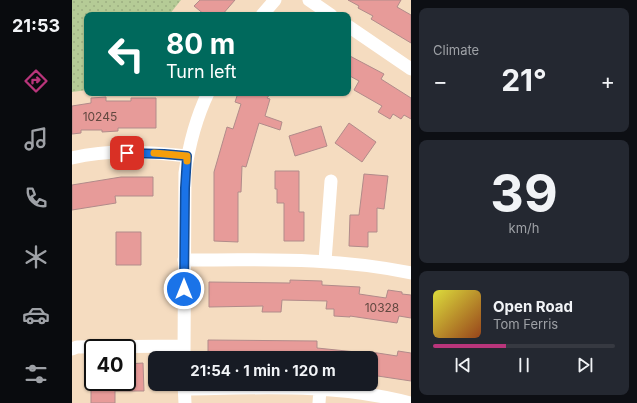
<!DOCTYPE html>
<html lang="en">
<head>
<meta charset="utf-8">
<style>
	:root { --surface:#171b24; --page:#242831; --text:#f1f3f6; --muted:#9ea1a6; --line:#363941; --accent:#b9357b }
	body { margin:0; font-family:Inter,sans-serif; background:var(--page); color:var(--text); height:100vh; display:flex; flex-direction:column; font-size:15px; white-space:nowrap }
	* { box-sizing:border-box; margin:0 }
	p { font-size:13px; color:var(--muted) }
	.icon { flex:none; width:22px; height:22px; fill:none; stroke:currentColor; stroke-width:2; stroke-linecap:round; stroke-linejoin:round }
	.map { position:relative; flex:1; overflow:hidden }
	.sheet { display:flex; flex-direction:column; gap:8px; padding:8px; background:#0d0f14; width:226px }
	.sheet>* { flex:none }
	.top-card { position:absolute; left:12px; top:12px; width:267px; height:84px; border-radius:8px; box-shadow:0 1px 3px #0004; background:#00695c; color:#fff; overflow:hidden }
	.speed { position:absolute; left:12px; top:339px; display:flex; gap:8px; font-size:20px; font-weight:700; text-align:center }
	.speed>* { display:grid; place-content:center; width:52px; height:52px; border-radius:50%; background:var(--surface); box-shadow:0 1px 3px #0004; line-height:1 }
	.speed .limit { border:2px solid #111; border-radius:6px; background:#fff; color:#111 }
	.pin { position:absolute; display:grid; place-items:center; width:34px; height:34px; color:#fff; margin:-17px; border-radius:8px; box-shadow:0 2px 6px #0006 }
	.me { position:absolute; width:44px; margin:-22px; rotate:0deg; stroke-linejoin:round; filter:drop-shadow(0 0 3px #0008) }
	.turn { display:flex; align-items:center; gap:14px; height:84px; padding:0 16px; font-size:18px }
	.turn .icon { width:52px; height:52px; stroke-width:2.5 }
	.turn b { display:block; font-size:28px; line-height:34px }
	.big { font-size:30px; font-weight:700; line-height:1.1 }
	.sheet .widget { flex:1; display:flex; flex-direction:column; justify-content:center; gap:6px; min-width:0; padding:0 14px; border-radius:8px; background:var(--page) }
	.sheet .dial { align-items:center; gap:0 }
	.dial b { font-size:52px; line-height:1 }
	.song { display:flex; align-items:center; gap:12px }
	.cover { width:48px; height:48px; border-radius:6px; background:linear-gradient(135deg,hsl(60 70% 55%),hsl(20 70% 35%)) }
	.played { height:4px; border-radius:2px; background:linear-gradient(90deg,var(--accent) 40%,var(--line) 40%) }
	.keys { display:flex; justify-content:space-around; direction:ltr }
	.heat { display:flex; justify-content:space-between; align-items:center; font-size:22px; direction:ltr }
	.trip { position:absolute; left:76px; top:351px; width:230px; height:40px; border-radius:8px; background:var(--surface); box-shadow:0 1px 3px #0004; font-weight:700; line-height:40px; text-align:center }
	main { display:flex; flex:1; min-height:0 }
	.dock { display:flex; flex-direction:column; width:72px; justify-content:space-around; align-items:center; background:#090b0e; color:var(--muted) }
	.dock .icon { width:28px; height:28px }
	.dock .current { color:var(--accent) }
	.dock b { font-size:18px; color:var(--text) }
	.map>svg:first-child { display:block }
	.grass { fill:url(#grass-dots) }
	.building { fill:#e79b99; stroke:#b18b8a }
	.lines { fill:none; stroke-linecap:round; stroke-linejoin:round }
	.minor { stroke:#fff; stroke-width:13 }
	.route-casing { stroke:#114b97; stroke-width:10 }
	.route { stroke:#1a73e8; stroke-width:7 }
	.slow { stroke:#f59e0b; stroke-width:7 }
	.labels { text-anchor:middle; stroke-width:3; stroke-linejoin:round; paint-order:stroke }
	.number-label { font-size:12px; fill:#624840 }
</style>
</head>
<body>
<main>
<nav class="dock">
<b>21:53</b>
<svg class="icon current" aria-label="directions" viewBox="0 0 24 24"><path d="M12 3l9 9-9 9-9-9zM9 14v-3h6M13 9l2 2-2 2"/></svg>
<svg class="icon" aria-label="music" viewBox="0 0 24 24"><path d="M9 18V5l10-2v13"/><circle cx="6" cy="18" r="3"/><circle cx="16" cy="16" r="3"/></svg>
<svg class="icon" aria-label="phone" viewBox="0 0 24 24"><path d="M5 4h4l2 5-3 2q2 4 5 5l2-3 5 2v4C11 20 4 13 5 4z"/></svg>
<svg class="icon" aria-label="climate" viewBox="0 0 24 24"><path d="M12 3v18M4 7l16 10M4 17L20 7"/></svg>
<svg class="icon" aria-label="car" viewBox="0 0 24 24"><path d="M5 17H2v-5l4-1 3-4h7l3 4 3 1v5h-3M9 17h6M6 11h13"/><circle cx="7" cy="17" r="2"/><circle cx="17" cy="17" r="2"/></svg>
<svg class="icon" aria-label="filters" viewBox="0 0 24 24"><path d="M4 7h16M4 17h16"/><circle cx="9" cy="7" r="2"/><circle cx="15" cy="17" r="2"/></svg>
</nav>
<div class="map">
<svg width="339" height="403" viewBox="0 0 339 403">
	<defs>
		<pattern id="grass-dots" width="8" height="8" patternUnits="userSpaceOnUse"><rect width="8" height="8" fill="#b5cb96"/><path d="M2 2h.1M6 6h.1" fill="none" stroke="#9cae81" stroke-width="1.8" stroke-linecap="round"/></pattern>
	</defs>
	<rect width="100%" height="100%" fill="#f5dcc0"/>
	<path class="grass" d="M0,0h109l-12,15h-82v75l-15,2z"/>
	<path class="building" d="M128,0h35l-13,15h-17l-11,-9z
		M276,0h53l-4,7 14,8v28l-40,-24 2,-3 -15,-8 1,-2z
		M276,55l36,19 -3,5 30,19v21l-7,-4 -3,4 -8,-5 -3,5 -12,-7 4,-6 -28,-16 5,-9 -11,-6z
		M166,93h33l-4,5 3,1 -5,17 17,6 -2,8 -21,-7 -13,44 -4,-1 -1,26h-3v50l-24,-1v-69l13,-45 6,2 8,-25 -6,-2z
		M34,97v4h25v-3h25v30h-38v3l-16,1v-2h-21v3l-9,1v-28l19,-3v-5z
		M277,123l27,19 -14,20 -27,-19z
		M249,126l6,20 -32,10 -6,-20z
		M203,171h24v41h5v29h-20v-38h-7v-14h-2z
		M292,174l24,2 -4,33 -7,-1v24h-9v15l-19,-1 1,-31h9z
		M49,177h32v19h-38l1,7 -44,7v-25z
		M44,232h25v33h-25z
		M218,280l32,1v4l38,2 -1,7 27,4 2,-8 14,2v2l9,1v23l-12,-2 -2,7 -47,-7v1l-16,-1v-7h-8l1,-8 -45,-1 -1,12h-19l1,-6 -54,1v-25l81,1z
		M136,340l109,1v7l39,4v6h-148z
		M326,351l13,2v28l-40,-6v-23l26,4z
		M71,363l1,28h-29v12h-24v-21h36v-18z"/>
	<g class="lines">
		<path class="minor" d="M237,0l22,15
			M190,15l13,-15
			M276,26l63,43
			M0,158c37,-9 78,-6 115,-2
			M112,260c76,0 152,-3 227,13
			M253,261l6,-80
			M0,349l5,-2 107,-1
			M112,358l1,-185c4,-28 11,-55 23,-80
			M112,384l1,19
			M112,389c75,-1 152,-6 226,14
			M247,403l1,-14"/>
	</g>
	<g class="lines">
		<g class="route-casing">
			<path id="route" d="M55,153l37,1 23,2 -2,32 -1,101"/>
		</g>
		<use href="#route" class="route"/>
		<path class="slow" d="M82,153l33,3v5"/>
	</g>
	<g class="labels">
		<g class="number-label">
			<text x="28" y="121">10245</text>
			<text x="310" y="312">10328</text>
		</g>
	</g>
</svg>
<div class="speed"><div class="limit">40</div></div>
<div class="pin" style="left:55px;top:153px;background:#d93025"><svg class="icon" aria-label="arrive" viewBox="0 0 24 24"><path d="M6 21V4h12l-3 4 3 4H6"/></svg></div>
<svg class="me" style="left:112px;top:289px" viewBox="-20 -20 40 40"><circle r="17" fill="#1a73e8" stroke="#fff" stroke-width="3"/><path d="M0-11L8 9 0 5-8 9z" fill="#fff"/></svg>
<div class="trip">21:54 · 1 min · 120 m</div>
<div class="top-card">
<div class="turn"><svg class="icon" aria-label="left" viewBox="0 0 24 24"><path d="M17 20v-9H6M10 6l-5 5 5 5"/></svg><div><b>80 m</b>Turn left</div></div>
</div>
</div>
<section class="sheet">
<div class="widget"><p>Climate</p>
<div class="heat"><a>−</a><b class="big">21°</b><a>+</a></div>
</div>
<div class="widget dial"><b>39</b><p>km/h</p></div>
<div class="widget">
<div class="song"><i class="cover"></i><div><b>Open Road</b><p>Tom Ferris</p></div></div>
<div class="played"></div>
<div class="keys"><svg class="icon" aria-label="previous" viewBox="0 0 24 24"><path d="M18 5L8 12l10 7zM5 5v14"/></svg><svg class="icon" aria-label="pause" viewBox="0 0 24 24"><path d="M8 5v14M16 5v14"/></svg><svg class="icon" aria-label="next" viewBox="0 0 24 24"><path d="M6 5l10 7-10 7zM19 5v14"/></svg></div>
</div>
</section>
</main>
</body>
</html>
